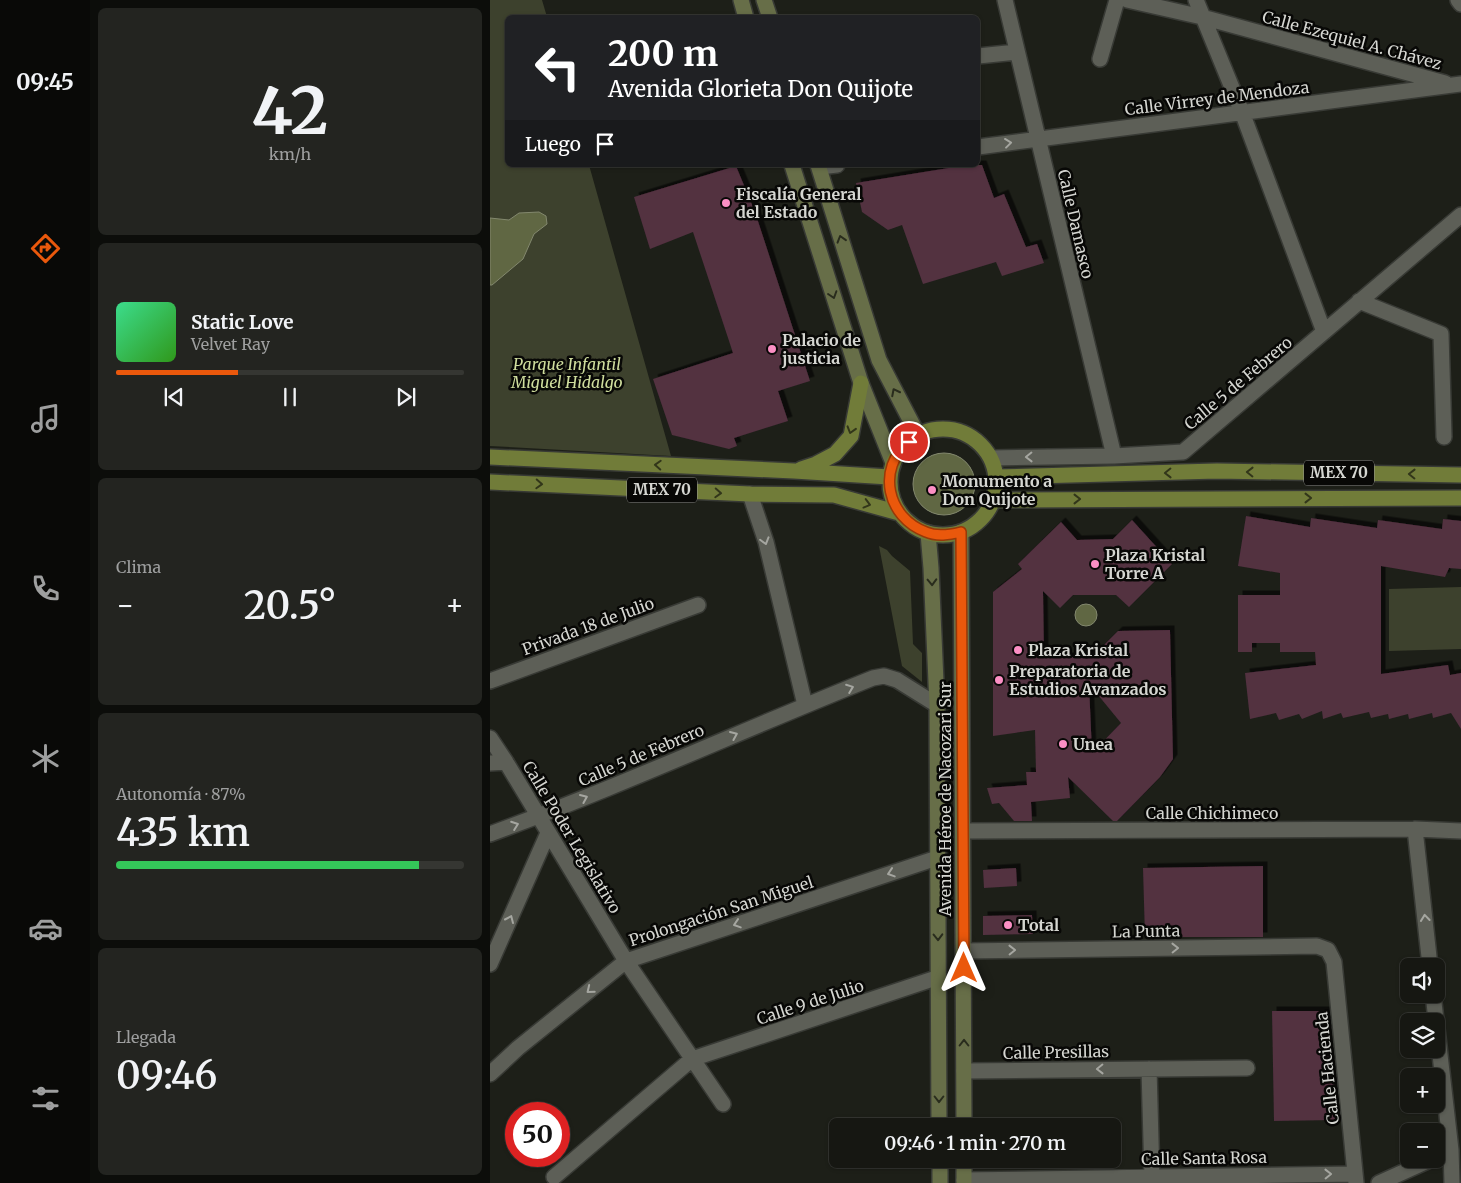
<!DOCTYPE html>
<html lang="es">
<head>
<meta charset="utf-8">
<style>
	:root { --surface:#161712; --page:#232420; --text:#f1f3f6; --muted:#9e9f9f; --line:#353632; --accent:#ea580c }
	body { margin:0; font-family:Merriweather,serif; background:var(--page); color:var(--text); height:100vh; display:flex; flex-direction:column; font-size:19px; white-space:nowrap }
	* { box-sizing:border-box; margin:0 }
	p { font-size:16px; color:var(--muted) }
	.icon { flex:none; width:28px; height:28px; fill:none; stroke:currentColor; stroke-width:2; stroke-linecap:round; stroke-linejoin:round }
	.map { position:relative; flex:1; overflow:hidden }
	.side { display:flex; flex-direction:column; gap:8px; padding:8px; background:#0c0d0a; width:400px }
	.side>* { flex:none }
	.top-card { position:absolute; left:15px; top:15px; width:475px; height:152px; border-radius:8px; box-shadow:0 1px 4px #0004,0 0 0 1px var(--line); background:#202124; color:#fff; overflow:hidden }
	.controls { position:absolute; left:910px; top:958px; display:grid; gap:10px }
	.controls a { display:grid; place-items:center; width:45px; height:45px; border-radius:8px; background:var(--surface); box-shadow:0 1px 4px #0004,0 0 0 1px var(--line); font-size:25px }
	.speed { position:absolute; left:15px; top:1102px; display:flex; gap:10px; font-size:25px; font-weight:700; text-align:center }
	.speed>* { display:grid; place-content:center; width:65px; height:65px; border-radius:50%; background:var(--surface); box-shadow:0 1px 4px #0004,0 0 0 1px var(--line); line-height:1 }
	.speed .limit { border:8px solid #d22; background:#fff; color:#111 }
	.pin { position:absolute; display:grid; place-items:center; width:42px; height:42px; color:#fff; margin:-21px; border:2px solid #fff; border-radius:50%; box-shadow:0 1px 5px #0007 }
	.me { position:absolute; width:55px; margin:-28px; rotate:0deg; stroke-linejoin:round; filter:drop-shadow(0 0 4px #0008) }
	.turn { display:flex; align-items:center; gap:18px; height:105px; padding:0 20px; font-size:22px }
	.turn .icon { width:65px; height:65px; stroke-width:2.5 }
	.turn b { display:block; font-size:35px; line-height:42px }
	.then { display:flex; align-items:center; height:48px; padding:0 20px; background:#0003; gap:10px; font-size:19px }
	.big { font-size:38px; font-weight:600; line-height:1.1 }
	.side .tile { flex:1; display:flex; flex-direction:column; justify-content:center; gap:8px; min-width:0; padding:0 18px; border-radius:8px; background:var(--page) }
	.side .dial { align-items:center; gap:0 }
	.dial b { font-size:65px; line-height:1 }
	.song { display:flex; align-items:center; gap:15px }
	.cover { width:60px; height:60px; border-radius:8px; background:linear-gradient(135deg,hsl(150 70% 55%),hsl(110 70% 35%)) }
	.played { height:5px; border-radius:2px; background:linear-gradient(90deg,var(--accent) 35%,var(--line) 35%) }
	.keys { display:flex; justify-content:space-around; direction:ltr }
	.heat { display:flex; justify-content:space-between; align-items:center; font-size:28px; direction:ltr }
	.charge { height:8px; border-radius:4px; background:linear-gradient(90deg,#34c759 87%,var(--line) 0) }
	.trip { position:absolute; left:339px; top:1118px; width:292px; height:50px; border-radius:8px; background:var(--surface); box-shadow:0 1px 4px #0004,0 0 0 1px var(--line); font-weight:600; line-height:50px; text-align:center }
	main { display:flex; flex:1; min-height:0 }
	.menu { display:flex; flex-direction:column; width:90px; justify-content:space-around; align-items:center; background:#090907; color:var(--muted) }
	.menu .icon { width:35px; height:35px }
	.menu .on { color:var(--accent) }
	.menu b { font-size:22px; color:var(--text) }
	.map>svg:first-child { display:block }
	.green { fill:#3d412d }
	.water { fill:#606743; stroke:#83886e }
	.building { fill:#523040; fill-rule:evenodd; filter:url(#shadow) }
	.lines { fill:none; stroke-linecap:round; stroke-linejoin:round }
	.street-casing { stroke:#383a35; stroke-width:18 }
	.secondary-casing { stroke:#383a35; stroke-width:18 }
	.primary-casing { stroke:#383a35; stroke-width:18 }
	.street { stroke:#5d5f57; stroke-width:15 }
	.secondary { stroke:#676e48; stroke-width:15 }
	.primary { stroke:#717c39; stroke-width:15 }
	.oneway { stroke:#a5a6a0 }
	.oneway2 { stroke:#292c1d }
	.oneway3 { stroke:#32361a }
	.route-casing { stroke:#983908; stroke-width:12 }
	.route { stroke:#ea580c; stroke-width:9 }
	.poi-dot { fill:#fb8fc4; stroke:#080806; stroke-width:2 }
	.labels { text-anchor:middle; stroke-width:5; stroke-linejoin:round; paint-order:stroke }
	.shield { fill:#080806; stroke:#989894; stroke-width:1 }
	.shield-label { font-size:15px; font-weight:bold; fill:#d5d6d1 }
	.street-label { font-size:16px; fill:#d5d6d1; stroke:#080806 }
	.poi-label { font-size:16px; font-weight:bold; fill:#d5d6d1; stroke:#080806; text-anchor:start }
	.park-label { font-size:16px; font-style:italic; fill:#cfdd9d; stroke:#080806 }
</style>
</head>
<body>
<main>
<nav class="menu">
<b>09:45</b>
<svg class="icon on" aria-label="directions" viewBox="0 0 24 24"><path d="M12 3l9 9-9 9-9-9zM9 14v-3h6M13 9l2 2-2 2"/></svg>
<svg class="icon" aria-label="music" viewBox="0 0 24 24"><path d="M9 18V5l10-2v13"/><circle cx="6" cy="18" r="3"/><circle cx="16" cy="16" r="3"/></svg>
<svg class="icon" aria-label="phone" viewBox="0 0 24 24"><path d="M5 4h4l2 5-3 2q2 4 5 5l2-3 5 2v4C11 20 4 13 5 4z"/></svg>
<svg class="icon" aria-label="climate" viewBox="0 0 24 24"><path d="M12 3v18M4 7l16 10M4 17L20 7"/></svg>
<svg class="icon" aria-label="car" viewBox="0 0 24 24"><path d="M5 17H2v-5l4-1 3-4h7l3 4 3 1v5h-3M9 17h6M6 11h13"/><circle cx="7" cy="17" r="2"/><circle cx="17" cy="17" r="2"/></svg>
<svg class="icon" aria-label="filters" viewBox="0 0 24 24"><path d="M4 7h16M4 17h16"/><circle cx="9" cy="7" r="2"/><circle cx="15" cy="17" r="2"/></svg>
</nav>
<section class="side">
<div class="tile dial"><b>42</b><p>km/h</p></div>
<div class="tile">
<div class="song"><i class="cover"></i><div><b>Static Love</b><p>Velvet Ray</p></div></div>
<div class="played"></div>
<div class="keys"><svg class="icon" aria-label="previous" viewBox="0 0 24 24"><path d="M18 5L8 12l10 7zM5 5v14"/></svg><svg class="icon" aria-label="pause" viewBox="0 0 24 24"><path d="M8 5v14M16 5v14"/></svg><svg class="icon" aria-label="next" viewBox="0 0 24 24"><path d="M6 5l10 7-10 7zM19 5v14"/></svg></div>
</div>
<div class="tile"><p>Clima</p>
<div class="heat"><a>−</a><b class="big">20.5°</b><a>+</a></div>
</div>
<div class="tile"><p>Autonomía · 87%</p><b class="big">435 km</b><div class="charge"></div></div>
<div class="tile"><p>Llegada</p><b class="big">09:46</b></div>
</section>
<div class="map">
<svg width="971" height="1183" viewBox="0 0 971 1183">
	<defs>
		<filter id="shadow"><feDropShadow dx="4.5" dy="-4.5" stdDeviation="0" flood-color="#0009"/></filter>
	</defs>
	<rect width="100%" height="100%" fill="#1d1f18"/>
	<path class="green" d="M0,0h52l5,17 -39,1v147h81l82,291 -181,-10z
		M389,546l8,4 5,6 18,15 3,73 9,9v29l-20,-16z
		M971,587v62l-72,2v-62z"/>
	<path class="water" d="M49,212l7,4 1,8 -13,10 -11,25 -31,26h-2v-67l19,2 10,-7z
		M423 484a31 31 0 1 1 62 0a31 31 0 1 1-62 0Z
		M585 615a11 11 0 1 1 22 0a11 11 0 1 1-22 0Z"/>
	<path class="building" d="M477,165h15l12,33 10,-4 22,53 11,-3 7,19 -42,13 -6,-14 -73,22 -21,-59 -14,5 -26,-18 -6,-29z
		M246,166l19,46 55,169 -32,10 10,30 -54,17 3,8 -8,3 -57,-14 -19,-56 80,-26 -40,-121 -43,17 -16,-52z
		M756,516l64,11 1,-9 66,10 1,-8 64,9 1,-10 18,2v48l-12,-1 -4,9 -64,-11v108l67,-9 2,10 11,-2v56l-10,-16 -18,5 -1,-5 -23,6 -1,-5 -19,5 -1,-5 -17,4 -2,-6 -26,6 -2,-5 -18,6 -1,-8 -20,8 -3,-5 -20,6 -3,-7 -26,6 -5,-46 71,-8 -1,-13h-35v-9h-28v9h-14v-57h42v-22l-42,-7z
		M642,520l40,44 -43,43 -13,-12h-43l-13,13 -17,-17 1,66h31l20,-3 23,-23 52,-1 3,129 -13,18 -43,44h-4l-45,-44 2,21 -39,4 1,19h-18l-15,-18 -7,1 -5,-16 40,-3 -1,-13h10l-1,-42 -42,6v-144l29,-23 -4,-5 43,-42 16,18 36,-1zM599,684l32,39 -29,30z
		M773,866v71h-118l-2,-69z
		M526,868l1,18 -33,2 -1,-18z
		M542,915l1,19 -50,1v-19z
		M782,1011h57l3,68h2l1,41 -61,1z"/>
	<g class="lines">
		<g class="street-casing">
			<path id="street" d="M515,0l109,456
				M637,0l75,17 243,66
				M706,0l46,112 82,220
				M968,0l3,4
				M488,56l39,-4
				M610,59l17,-59
				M488,147l483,-63
				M329,167l18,-2
				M869,301l82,33 3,103
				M501,458l123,-2 69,-4 278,-237
				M260,494l16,48 39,163
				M0,681l208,-76
				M0,738l16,24 120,199 97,143
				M0,763l16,-1
				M925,829l15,137
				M473,831l452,-2 46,2
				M0,834c129,-47 255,-105 383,-156l11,-2 13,4 40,25
				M474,951l353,-5 11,4 6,12 22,221
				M0,964l58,-131
				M943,994l18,156 1,33
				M659,1069l3,108
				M474,1071l283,-3
				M0,1074l28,-26 108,-87 311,-103
				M64,1177l138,-118 247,-82
				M474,1180l391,-6
				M889,1183l53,-24"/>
		</g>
		<g class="secondary-casing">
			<path id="secondary" d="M251,0l5,18
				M274,0l6,18
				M302,165l69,218 32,80
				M328,165l61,195 39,75
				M471,532l3,594
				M438,533l3,35 6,137 2,421
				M450,1159v24
				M474,1183v-24"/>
		</g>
		<g class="primary-casing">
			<path id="primary" d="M400 482a53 53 0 1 1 106 0a53 53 0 1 1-106 0Z
				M0,457l304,14 95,6
				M311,469l15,-5 19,-10 16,-18 10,-53
				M506,477l221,-6 244,4
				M0,482l260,12 84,1 65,18
				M504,500l467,-2"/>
		</g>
		<use href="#street" class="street"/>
		<use href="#secondary" class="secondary"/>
		<use href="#primary" class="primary"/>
	</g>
	<defs><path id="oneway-chevron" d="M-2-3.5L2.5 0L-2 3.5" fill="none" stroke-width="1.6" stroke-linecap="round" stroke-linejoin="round" transform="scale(1.25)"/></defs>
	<g class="oneway">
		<use href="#oneway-chevron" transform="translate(518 143) rotate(-7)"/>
		<use href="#oneway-chevron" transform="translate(539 457) rotate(179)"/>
		<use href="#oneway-chevron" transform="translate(275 541) rotate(74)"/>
		<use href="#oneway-chevron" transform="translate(360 688) rotate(-21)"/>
		<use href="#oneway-chevron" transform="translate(244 735) rotate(-23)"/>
		<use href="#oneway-chevron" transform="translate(94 798) rotate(-23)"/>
		<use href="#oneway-chevron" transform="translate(25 825) rotate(-20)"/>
		<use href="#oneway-chevron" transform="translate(401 873) rotate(162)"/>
		<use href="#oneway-chevron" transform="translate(935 918) rotate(-96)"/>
		<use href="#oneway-chevron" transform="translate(20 919) rotate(-66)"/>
		<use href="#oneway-chevron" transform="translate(247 924) rotate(162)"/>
		<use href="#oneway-chevron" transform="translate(685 948) rotate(-1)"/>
		<use href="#oneway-chevron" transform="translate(522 950) rotate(-1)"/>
		<use href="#oneway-chevron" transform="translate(100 990) rotate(141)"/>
		<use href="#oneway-chevron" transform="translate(610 1069) rotate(179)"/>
		<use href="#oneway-chevron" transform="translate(838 1174) rotate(-1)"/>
	</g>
	<g class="oneway2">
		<use href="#oneway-chevron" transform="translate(351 239) rotate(-107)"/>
		<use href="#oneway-chevron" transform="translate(343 295) rotate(72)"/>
		<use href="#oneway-chevron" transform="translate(405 392) rotate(-117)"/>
		<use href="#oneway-chevron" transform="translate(442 582) rotate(88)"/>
		<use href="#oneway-chevron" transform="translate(448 937) rotate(89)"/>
		<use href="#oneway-chevron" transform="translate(474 1043) rotate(-90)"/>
		<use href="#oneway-chevron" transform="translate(449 1099) rotate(90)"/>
	</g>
	<g class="oneway3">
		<use href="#oneway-chevron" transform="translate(361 430) rotate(107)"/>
		<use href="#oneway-chevron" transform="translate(168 465) rotate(-177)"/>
		<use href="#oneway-chevron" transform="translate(760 472) rotate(-179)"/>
		<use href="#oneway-chevron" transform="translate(678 473) rotate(179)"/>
		<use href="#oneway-chevron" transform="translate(922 474) rotate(-179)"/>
		<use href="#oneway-chevron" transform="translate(49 484) rotate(3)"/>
		<use href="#oneway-chevron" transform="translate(228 493) rotate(3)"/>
		<use href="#oneway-chevron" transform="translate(818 498)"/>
		<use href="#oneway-chevron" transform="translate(587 499)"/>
		<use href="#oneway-chevron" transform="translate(377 504) rotate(15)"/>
	</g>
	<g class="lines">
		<g class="route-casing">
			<path id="route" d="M419,442c-33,26 -22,76 17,90 11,5 23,3 35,0l3,436"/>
		</g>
		<use href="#route" class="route"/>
	</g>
	<g class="poi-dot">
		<circle cx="236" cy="203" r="5"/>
		<circle cx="282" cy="349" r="5"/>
		<circle cx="442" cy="490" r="5"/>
		<circle cx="605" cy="564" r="5"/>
		<circle cx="528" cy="650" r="5"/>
		<circle cx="509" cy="680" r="5"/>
		<circle cx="573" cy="744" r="5"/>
		<circle cx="518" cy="925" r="5"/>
	</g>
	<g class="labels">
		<g class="shield">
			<rect x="814" y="460.5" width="70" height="25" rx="4"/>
			<rect x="137" y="477.5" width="70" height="25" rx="4"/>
		</g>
		<g class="shield-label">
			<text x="849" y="478">MEX 70</text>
			<text x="172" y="495">MEX 70</text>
		</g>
		<g class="street-label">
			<text transform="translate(862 40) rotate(15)" y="6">Calle Ezequiel A. Chávez</text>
			<text transform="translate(727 98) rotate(-7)" y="6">Calle Virrey de Mendoza</text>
			<text transform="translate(586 224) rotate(77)" y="6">Calle Damasco</text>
			<text transform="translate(748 383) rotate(-40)" y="6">Calle 5 de Febrero</text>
			<text transform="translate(98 626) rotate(-20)" y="6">Privada 18 de Julio</text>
			<text transform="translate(151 755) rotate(-23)" y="6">Calle 5 de Febrero</text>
			<text transform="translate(455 799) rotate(-90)" y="6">Avenida Héroe de Nacozari Sur</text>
			<text x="722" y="819">Calle Chichimeco</text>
			<text transform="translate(82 837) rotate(59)" y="6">Calle Poder Legislativo</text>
			<text transform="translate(231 911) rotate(-18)" y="6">Prolongación San Miguel</text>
			<text transform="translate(656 931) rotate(-1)" y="6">La Punta</text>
			<text transform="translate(320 1002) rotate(-18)" y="6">Calle 9 de Julio</text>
			<text transform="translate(566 1052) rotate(-1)" y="6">Calle Presillas</text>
			<text transform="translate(837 1068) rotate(-96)" y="6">Calle Hacienda</text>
			<text transform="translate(714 1158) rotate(-1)" y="6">Calle Santa Rosa</text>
		</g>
		<g class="poi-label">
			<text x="246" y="200">Fiscalía General<tspan x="246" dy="18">del Estado</tspan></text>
			<text x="292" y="346">Palacio de<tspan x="292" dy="18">justicia</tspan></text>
			<text x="452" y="487">Monumento a<tspan x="452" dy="18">Don Quijote</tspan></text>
			<text x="615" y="561">Plaza Kristal<tspan x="615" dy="18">Torre A</tspan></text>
			<text x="538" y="656">Plaza Kristal</text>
			<text x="519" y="677">Preparatoria de<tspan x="519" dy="18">Estudios Avanzados</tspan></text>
			<text x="583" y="750">Unea</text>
			<text x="528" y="931">Total</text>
		</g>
		<g class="park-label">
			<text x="77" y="370">Parque Infantil<tspan x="77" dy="18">Miguel Hidalgo</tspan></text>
		</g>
	</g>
</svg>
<div class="controls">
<a><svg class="icon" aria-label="sound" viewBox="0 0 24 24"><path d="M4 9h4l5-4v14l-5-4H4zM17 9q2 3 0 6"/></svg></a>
<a><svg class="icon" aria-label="layers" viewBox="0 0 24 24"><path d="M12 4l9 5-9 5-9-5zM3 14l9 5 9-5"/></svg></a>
<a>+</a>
<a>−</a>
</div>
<div class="speed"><div class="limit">50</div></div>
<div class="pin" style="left:419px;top:442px;background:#d93025"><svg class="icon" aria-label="arrive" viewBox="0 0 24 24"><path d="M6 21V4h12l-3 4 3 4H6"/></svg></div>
<svg class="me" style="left:474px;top:968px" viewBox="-20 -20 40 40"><path d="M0-17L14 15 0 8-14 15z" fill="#ea580c" stroke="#fff" stroke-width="4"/></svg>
<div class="trip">09:46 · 1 min · 270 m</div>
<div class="top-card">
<div class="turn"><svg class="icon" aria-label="left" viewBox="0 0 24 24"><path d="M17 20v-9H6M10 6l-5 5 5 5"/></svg><div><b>200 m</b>Avenida Glorieta Don Quijote</div></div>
<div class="then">Luego<svg class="icon" aria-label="arrive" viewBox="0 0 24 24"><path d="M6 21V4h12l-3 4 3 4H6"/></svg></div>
</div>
</div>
</main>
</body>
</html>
